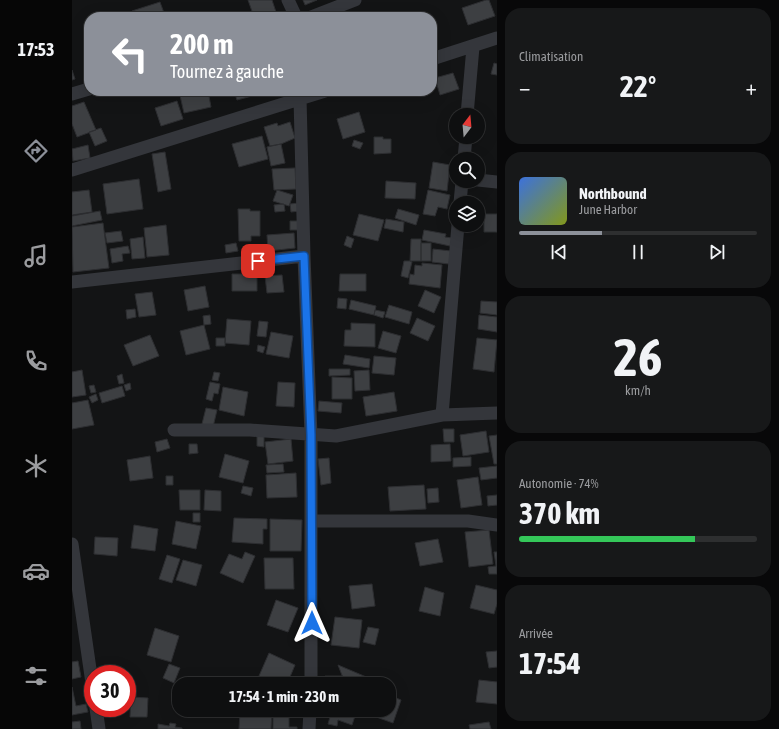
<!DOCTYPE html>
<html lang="fr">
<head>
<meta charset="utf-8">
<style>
	:root { --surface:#0e0f10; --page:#171819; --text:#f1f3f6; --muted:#9b9c9f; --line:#2e2f30; --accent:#8c9099 }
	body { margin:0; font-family:"Asap Condensed",sans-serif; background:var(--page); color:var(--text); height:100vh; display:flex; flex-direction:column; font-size:15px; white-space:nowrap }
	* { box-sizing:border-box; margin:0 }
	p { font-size:13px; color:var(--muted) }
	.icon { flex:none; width:22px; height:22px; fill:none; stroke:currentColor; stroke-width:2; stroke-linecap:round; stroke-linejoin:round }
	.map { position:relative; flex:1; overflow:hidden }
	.details { display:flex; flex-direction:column; gap:8px; padding:8px; background:#080809; width:282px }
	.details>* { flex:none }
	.hud { position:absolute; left:12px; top:12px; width:353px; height:84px; border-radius:16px; box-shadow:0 4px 16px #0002,0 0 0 1px var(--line); background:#8c9099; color:#fff; overflow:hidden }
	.needle { width:26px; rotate:16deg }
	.tools { position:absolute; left:377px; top:108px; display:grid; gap:8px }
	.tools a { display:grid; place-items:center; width:36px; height:36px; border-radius:50%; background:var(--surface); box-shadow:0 4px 16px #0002,0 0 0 1px var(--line); font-size:20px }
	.speed { position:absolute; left:12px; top:665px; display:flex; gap:8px; font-size:20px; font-weight:700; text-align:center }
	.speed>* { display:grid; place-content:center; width:52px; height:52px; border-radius:50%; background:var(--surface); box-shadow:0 4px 16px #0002,0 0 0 1px var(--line); line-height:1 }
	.speed .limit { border:6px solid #d22; background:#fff; color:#111 }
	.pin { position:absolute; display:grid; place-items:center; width:34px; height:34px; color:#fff; margin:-17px; border-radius:8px; box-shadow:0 2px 6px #0006 }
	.me { position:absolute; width:44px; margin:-22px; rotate:0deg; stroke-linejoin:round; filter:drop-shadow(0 0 3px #0008) }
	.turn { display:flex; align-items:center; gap:14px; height:84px; padding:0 20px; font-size:18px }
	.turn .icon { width:52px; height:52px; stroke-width:2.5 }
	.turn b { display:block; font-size:28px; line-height:34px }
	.big { font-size:30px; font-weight:700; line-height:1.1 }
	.details .tile { flex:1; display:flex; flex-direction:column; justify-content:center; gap:6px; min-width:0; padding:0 14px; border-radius:16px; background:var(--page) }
	.details .dial { align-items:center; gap:0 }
	.dial b { font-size:52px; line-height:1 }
	.song { display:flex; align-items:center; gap:12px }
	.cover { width:48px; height:48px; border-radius:6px; background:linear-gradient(135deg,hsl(220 70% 55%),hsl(70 70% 35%)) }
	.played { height:4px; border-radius:2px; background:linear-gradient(90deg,var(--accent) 35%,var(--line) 35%) }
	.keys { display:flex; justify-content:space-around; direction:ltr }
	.heat { display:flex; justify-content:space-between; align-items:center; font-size:22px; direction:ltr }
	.charge { height:6px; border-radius:3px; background:linear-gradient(90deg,#34c759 74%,var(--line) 0) }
	.trip { position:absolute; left:100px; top:677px; width:224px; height:40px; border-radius:16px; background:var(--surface); box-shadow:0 4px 16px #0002,0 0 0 1px var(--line); font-weight:700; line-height:40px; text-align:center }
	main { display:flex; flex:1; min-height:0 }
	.dock { display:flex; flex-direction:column; width:72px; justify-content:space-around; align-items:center; background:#060606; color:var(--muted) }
	.dock .icon { width:28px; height:28px }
	.dock .on { color:var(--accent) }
	.dock b { font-size:18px; color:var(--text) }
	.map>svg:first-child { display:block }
	.building { fill:#3d3f42; stroke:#2d2e31 }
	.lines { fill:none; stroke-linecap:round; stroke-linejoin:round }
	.street { stroke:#34363b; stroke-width:13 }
	.route-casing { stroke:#114b97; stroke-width:10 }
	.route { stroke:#1a73e8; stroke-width:7 }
</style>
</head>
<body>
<main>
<nav class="dock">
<b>17:53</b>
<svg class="icon on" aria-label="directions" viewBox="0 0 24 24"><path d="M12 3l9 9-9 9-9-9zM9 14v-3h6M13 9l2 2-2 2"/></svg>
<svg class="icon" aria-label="music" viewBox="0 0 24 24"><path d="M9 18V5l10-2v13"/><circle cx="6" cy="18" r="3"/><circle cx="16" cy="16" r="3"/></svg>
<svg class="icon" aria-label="phone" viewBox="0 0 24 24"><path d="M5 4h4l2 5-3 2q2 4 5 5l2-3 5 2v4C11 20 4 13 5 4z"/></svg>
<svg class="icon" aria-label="climate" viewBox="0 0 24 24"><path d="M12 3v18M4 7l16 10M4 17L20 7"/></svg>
<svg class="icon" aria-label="car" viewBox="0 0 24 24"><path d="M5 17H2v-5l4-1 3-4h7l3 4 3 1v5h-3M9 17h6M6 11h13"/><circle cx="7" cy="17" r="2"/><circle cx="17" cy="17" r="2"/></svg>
<svg class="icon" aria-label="filters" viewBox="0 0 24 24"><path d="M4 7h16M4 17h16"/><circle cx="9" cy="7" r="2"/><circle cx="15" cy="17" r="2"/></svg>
</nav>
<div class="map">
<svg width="425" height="729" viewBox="0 0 425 729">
	<rect width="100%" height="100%" fill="#131415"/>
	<path class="building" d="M176,0h24l4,12 -15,5h-7z
		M231,0h14l-12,5z
		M414,0h3l6,16 -27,9 -6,-17z
		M88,2l4,11 -14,4h-16l-2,-6z
		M360,24l3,12 -3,1z
		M422,63l3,1v11l-6,-1z
		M0,70l3,9 -3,1z
		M381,73l6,16 -19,6 -5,-17z
		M61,91h20l-19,5z
		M94,91h7l1,3 -7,2z
		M107,91h29l3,16 -27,6z
		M162,91h21l1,4 -19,5z
		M105,101l6,18 -22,7 -6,-18z
		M12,102l12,28 -19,7 -5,-13v-18z
		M287,112l6,20 -22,7 -6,-20z
		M218,122l5,16 -14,6 -11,2 -6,-19 13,-4 1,3z
		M29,128l6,13 -12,5 -6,-14z
		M190,136l6,23 -29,8 -7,-23z
		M302,137h9v2h8v14l-17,1z
		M282,140l9,3 -3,6 -8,-3z
		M209,144l4,19 -14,3 -4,-19z
		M16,145l2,13 -17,3 -1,-12z
		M93,152l6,37 -13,3 -6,-38z
		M361,162l17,3 -3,26 -18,-3z
		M223,168l1,21 -22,1 -2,-21z
		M67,179l4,30 -36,5 -4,-30z
		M314,181l30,2 -1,16 -30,-1z
		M17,190l3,22 -20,3v-23z
		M205,190l16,5 -4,11 -16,-5z
		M356,190l22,5 -3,14 -9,-2 -3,9 -12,-2z
		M227,203l1,8 -9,1 -1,-8z
		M212,204l1,7 -10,1 -1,-7z
		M166,209h12v2h10v25h-9v5h-12z
		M326,209l21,6 -3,10 -21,-7z
		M28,211l2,9 -30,6v-10z
		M287,214l25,6 -6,21 -25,-6z
		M412,214h13v18h-13z
		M314,219l18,3 -1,10 -19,-4z
		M218,221h8v9h-8z
		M31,223l6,45 -36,4 -1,-45z
		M94,225l3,30 -22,2 -3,-29z
		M352,230l22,4 -1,3 7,1 -2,8 -28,-6z
		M49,231l2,10 -16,2 -2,-10z
		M222,233l1,15 -27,3 -1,-16z
		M275,236l7,3 -3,9 -7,-3z
		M71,237l2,21 -13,1 -2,-20z
		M339,239h10v22h-11z
		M164,243l2,8 -12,2 -1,-8z
		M349,243h10v18h-10z
		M56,246l2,7 -8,1 1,7 -11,2 -2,-14z
		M361,249l18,2 -2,13 -17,-2z
		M332,261h6l2,1 -4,16 -7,-2z
		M350,263l20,2 -2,23 -31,-4 1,-10 4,1 1,-10 7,1z
		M160,274h25v17h-25z
		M268,274h26v17h-27z
		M210,275l2,17 -17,1 -2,-17z
		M133,286l4,21 -21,4 -4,-21z
		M353,290l16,7 -7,16 -16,-7z
		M80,292l4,23 -17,2 -4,-23z
		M266,298l9,1 -1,10 -9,-1z
		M279,300l25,6 -2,9 -25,-6z
		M409,301l16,1v13l-17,-2z
		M317,305l23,7 -3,12 -24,-7z
		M63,309l1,8 -9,2 -1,-9z
		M303,310l10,2 -2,6 -9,-3z
		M138,315l1,9 -7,1 -1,-9z
		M407,315l18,2v15l-19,-3z
		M345,318l18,8 -7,15 -18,-8z
		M155,319l24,2 -2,24 -24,-2z
		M187,321l9,1 -2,15 -9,-1z
		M279,323l24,1v23l-31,-1 1,-16h6z
		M132,325l6,24 -24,6 -6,-24z
		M311,331l18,5 -5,17 -18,-5z
		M199,332l22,4 -4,22 -23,-4z
		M78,335l9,21 -26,10 -9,-21z
		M144,338h9v8h-9z
		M405,338l20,2 -3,32 -21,-3z
		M186,345l7,2 -2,6 -6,-2z
		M273,355l25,4 -1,9 -26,-4z
		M302,356l22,2 -2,17 -22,-2z
		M257,369h21v6l-21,1z
		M10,370l4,25 -14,2v-25z
		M297,370l1,20 -15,1 -1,-20z
		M142,372l6,1 -2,8 -6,-1z
		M50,374l2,9 -5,1 -2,-8z
		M260,377l20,1v21h-20z
		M138,382l10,2 -2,10 -4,-1 -2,8 -6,-2z
		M206,382l17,1 -1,24 -18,-1z
		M58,383l1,6 -5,2 -2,-6z
		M22,385l2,7 -5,1 -2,-7z
		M50,386l3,10 -23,7 -3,-10z
		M151,387l25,5 -4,24 -25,-6z
		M322,392l3,19 -31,5 -3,-19z
		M24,394l2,6 -6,3 -3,-6z
		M16,400l6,25 -22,4v-26z
		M247,401l23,2 -1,10 -23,-2z
		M134,408l11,2 -4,17 -11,-3z
		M371,429h11v13h-10z
		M414,431l3,21 -26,4 -3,-21z
		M425,435v29h-3l-5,-28z
		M185,436h7v11l-7,-1z
		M95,439l3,9 -13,4 -2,-10z
		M219,439l2,22 -25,3 -3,-22z
		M117,444h8l1,9 -9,1z
		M378,444l1,17 -20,1v-17z
		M153,454l24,7 -6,22 -24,-6z
		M78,456l3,22 -23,3 -3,-21z
		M399,457v9l-18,1v-9z
		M257,458l2,25 -10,2 -3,-26z
		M211,464l1,8 -17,1 -1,-8z
		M425,466v12l-16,2 -2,-12z
		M224,473l1,24 -30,1 -1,-23z
		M94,476h7v9h-7z
		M406,477l4,28 -21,3 -4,-28z
		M352,485l2,24 -36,2 -2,-24z
		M171,486l10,2 -2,8 -10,-3z
		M366,488l1,14 -11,1 -1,-14z
		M107,490h21v20h-20z
		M133,490l16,1v20l-17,-1z
		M425,495v10l-9,1 -1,-10z
		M121,513h7v9h-7z
		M162,518l33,1v10h-4v15l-31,-2z
		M198,519l32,1 -1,31h-31z
		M104,521l25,5 -5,23 -24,-5z
		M62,525l24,4 -3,22 -24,-3z
		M417,530l4,34 -24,3 -4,-35z
		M23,537l23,1 -1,18 -23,-2z
		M366,539l5,23 -23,4 -5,-23z
		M173,552l10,4 -12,27 -23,-10 9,-19 13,5z
		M422,552h3v22h-8l-1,-7 8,-1z
		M95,555l13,4 -8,24 -13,-4z
		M192,558h29l1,31h-29z
		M111,560l19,5 -6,21 -20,-6z
		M300,584l3,22 -23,3 -3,-23z
		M404,585l21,5v14l-3,10 -24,-6z
		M353,587l19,6 -4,23 -21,-5z
		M204,600l22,8 -10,24 -21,-7z
		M263,617l27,3 -3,28 -28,-3z
		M296,627l11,2 -4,16 -12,-3z
		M83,628l24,8 -8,26 -24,-7z
		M425,651v16l-8,1 -3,-16z
		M197,653l26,12 -8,19h-11l-17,-8z
		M6,661l3,16 -9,2v-17z
		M97,664l11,4 -6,15 -11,-5z
		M266,665l33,14 -2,5h-20l-4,-1z
		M253,676h18l-1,8h-18z
		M407,680l18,2v22l-21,-2z
		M0,687l4,19 10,-2 2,8 -16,3z
		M317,695l12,5 -8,23 -25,-9 2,-4h19z
		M59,697l17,1 -1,19h-17z
		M201,710h16v17h8v2h-24z
		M260,710l23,6 -3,9 -14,-5 -1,6 -9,-2z
		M168,711l32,1 -1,17h-32z
		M8,721l1,8h-9v-7z
		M417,722l2,7h-21l-1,-4z
		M98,723l6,1 -1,3 7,1v1h-24v-5l11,2z"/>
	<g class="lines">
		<path class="street" d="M216,0l8,17
			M239,17l44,-17
			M360,59l65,-21
			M0,94l17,-5
			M228,98l4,158 7,179v249
			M395,115l6,-68
			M392,159l2,-22
			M0,170l253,-79
			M406,180l19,2
			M388,203l2,-22
			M0,282l232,-26
			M370,415l16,-190
			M102,430h76l86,6 106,-21 55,-2
			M239,521h157l29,4
			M0,544l21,146
			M24,708l3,21
			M237,729l1,-19"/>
	</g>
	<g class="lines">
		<g class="route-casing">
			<path id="route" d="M186,261l46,-5 7,179 1,188"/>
		</g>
		<use href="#route" class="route"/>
	</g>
</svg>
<div class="tools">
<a><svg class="needle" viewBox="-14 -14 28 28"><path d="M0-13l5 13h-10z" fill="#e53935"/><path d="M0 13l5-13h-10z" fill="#9b9c9f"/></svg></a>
<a><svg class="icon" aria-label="search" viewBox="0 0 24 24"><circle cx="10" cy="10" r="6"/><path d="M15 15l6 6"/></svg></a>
<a><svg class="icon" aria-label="layers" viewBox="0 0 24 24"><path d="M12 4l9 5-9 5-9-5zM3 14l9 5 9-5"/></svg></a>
</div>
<div class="speed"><div class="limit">30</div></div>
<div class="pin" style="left:186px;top:261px;background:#d93025"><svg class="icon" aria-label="arrive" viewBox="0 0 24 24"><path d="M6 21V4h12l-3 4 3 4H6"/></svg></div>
<svg class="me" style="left:240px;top:623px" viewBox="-20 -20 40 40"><path d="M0-17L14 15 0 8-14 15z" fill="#1a73e8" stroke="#fff" stroke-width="4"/></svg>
<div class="trip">17:54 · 1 min · 230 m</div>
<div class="hud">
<div class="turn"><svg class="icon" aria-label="left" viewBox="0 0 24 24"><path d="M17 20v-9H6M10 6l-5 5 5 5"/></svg><div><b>200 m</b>Tournez à gauche</div></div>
</div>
</div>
<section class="details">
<div class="tile"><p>Climatisation</p>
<div class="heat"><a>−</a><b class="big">22°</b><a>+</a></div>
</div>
<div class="tile">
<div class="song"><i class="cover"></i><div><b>Northbound</b><p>June Harbor</p></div></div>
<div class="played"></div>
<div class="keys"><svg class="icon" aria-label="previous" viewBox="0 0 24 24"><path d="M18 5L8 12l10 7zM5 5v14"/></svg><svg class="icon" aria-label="pause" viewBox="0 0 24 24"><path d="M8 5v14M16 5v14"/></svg><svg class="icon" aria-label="next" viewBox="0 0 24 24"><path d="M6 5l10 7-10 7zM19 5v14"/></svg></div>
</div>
<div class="tile dial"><b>26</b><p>km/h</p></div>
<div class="tile"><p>Autonomie · 74%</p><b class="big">370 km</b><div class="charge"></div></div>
<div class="tile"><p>Arrivée</p><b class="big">17:54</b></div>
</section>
</main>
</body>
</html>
